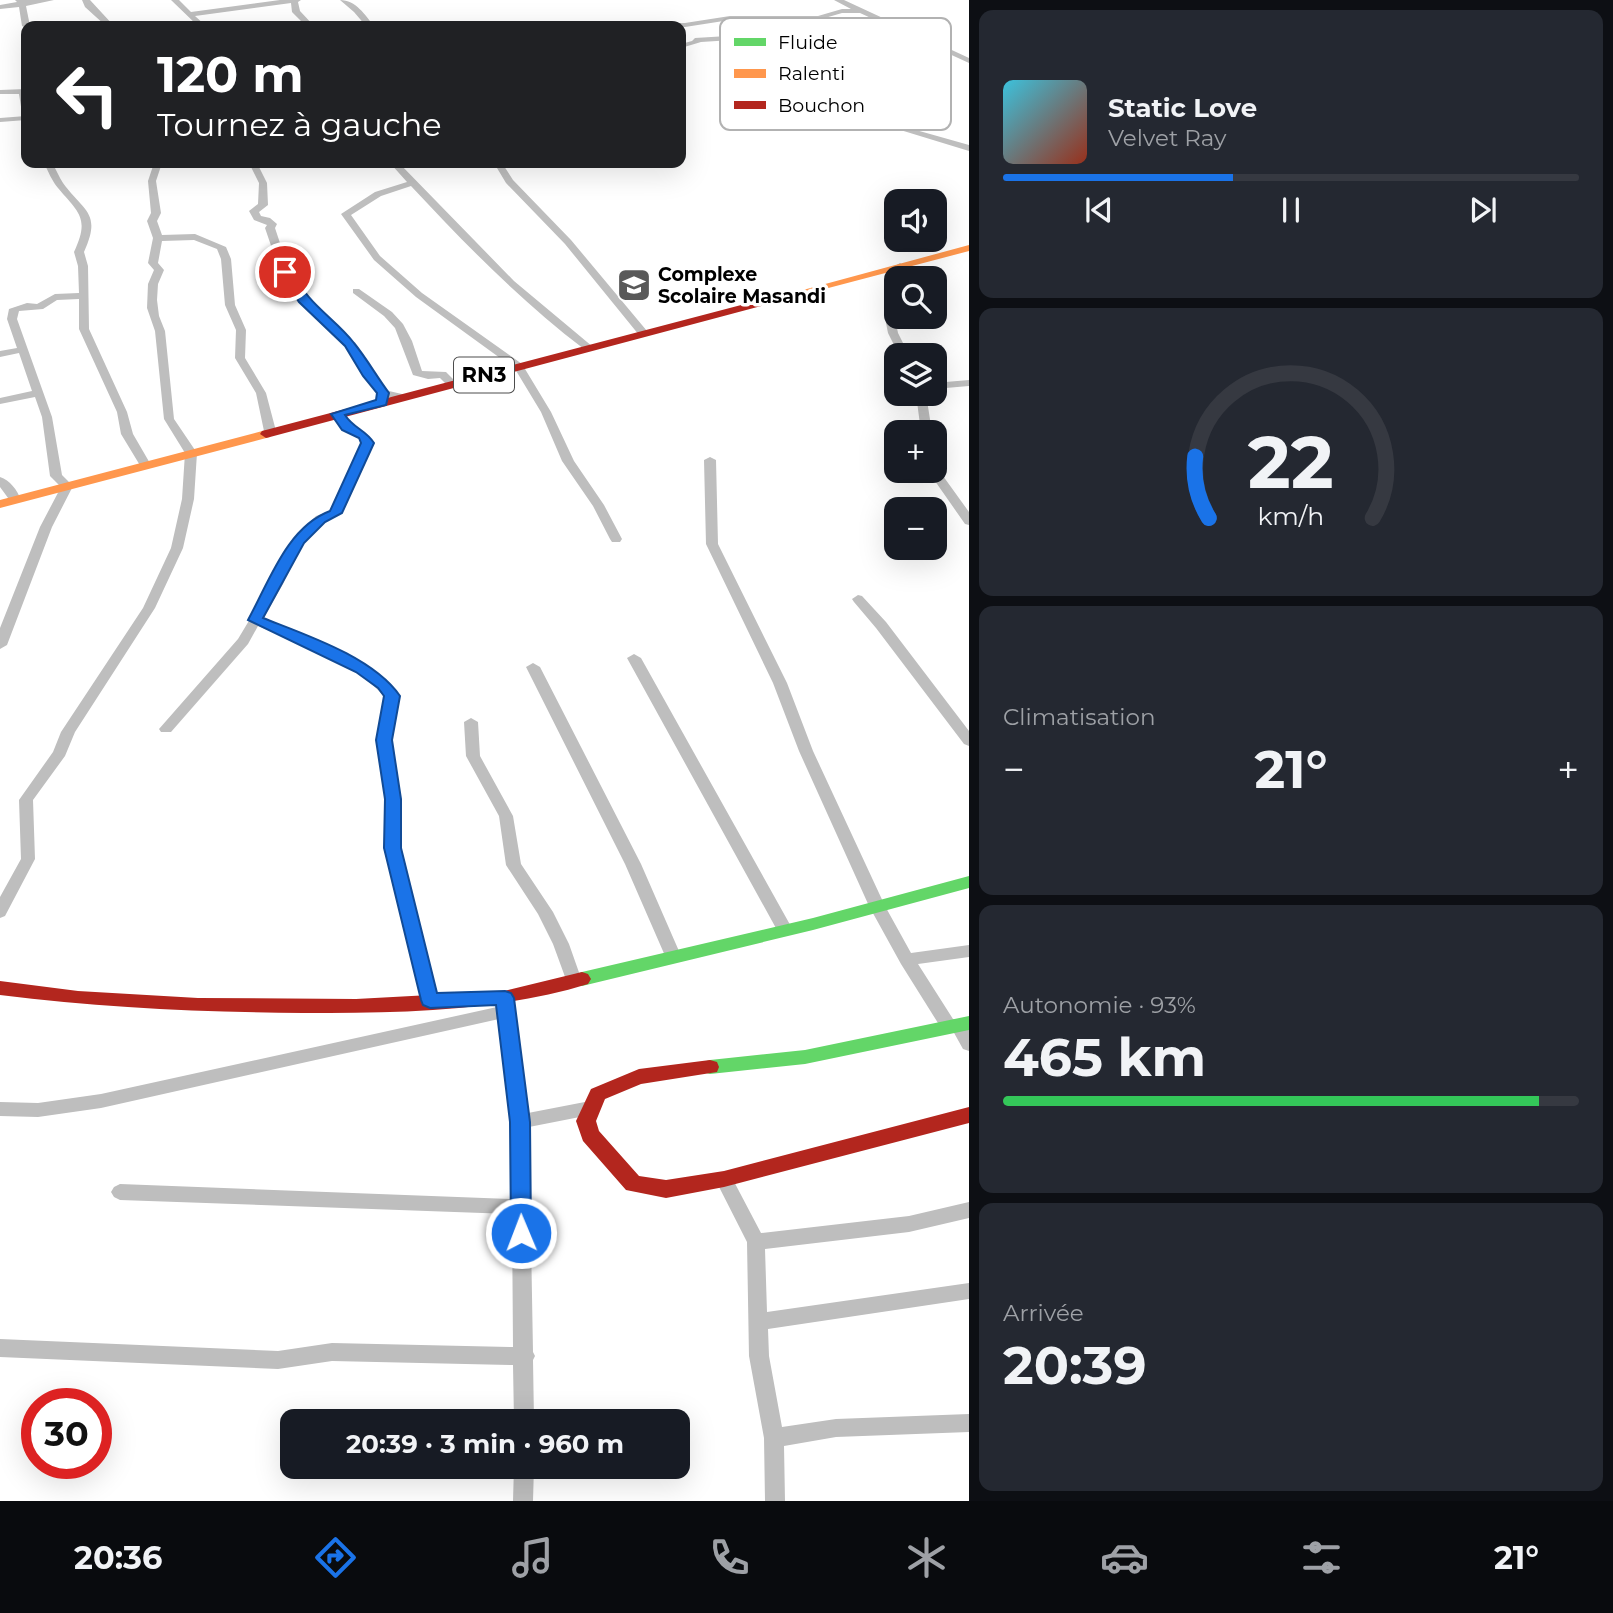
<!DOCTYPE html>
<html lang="fr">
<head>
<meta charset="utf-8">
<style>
	:root { --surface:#171b24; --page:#242831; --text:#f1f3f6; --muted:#9ea1a6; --line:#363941; --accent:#1a73e8 }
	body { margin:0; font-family:Montserrat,sans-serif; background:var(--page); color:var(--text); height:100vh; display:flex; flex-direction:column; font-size:26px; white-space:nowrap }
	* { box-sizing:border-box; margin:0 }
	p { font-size:23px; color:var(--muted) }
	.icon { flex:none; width:38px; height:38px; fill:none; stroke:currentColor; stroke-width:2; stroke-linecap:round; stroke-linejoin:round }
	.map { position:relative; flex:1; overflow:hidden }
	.drawer { display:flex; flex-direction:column; gap:10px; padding:10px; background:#0d0f14; width:644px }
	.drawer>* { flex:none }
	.banner { position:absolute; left:21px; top:21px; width:665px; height:147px; border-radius:14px; box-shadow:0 7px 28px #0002; background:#202124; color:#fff; overflow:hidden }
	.buttons { position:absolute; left:884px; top:189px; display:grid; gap:14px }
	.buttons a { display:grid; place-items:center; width:63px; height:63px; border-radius:14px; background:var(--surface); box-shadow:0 7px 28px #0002; font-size:35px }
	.speed { position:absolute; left:21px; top:1388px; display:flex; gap:14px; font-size:35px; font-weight:700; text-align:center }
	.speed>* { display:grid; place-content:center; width:91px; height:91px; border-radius:50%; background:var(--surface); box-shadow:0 7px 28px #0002; line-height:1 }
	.speed .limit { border:10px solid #d22; background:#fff; color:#111 }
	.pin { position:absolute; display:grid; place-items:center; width:60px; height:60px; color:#fff; margin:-30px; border:4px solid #fff; border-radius:50%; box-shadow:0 2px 7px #0007 }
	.me { position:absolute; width:77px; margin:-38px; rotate:359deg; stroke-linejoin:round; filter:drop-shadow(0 0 5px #0008) }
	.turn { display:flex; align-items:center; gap:24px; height:147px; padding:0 21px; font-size:32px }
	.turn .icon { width:91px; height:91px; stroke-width:2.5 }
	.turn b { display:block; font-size:49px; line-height:60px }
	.big { font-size:52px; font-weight:700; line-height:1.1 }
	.drawer .widget { flex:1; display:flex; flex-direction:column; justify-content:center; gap:10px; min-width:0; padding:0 24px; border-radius:14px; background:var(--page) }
	.drawer .dial { align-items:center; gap:0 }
	.dial svg { height:182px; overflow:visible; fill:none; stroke:var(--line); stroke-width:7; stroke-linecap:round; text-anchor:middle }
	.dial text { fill:var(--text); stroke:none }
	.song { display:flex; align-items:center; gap:21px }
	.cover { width:84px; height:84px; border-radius:10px; background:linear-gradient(135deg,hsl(190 70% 55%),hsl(10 70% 35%)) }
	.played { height:7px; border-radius:4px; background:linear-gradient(90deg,var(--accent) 40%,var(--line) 40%) }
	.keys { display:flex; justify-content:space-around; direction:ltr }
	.heat { display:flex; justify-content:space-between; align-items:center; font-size:38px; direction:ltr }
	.charge { height:10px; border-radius:5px; background:linear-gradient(90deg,#34c759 93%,var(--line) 0) }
	.trip { position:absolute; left:280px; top:1409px; width:410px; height:70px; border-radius:14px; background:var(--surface); box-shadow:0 7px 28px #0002; font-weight:700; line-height:70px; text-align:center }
	.tabs { display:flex; height:112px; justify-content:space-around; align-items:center; background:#090b0e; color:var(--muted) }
	.tabs .icon { width:49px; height:49px }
	.tabs .active { color:var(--accent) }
	.tabs b { font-size:32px; color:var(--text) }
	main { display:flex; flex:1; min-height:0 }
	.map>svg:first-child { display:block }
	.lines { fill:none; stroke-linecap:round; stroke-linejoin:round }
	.street { fill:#bebebe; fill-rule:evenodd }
	.fast { fill:#63d668; fill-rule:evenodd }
	.slow { fill:#ff974d; fill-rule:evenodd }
	.jam { fill:#b3261e; fill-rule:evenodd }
	.route { fill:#1a73e8; stroke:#114b97; stroke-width:2 }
	.labels { text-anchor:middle; stroke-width:7; stroke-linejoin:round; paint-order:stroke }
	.far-poi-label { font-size:19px; font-weight:bold; fill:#000; stroke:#fff; text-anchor:start }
	.shield { fill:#fff; stroke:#4c4c4c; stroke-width:2 }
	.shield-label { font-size:21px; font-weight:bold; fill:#000 }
	.key { fill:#fff; stroke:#b2b2b2; stroke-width:2 }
	.key-label { font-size:19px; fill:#000 }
</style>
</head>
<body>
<main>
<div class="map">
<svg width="969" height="1501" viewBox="0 0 969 1501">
	<rect width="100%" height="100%" fill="#fff"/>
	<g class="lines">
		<path class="street" d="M15,0h39l-28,6 4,20 -4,2 -4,-2 -3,-19 -19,2v-4l17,-3z
			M82,0h8l24,26h-8l-21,-19z
			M171,0h8l12,12 89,-12h21l-3,2 2,9 14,15h-8l-14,-14 -1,-9 -96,13 11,10h-8z
			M340,0c16,0 25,15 34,26h-8l-12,-14z
			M834,0h10l125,58v5l-109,-50h-18l-24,7h-88l-45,7 -42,-1 4,-2 38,-1 45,-7h88l24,-7h9z
			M840,29h3v4l-142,9 -20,6v-4l11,-3 3,-3z
			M26,89v26l-4,-2 -3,-19h-19v-4z
			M26,116v4l-26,2v-4z
			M884,121l85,24v6l-85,-26z
			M44,163h8c4,6 7,14 11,20 21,29 39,29 21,69l4,14 1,63 38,83 6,22 18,31 -2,2h-8l-20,-33 -4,-22 -38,-83v-30l-22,1 -14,9 -24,2 -2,8 35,98 10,58 11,11 -21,41 -45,118 -7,4v-21l40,-101 21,-40 -11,-11 -8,-59 -7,-20 -35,7v-6l32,-7 -13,-38 -19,4v-6l17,-3 -10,-29 2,-10 18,-6 10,1 18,-10 24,-1 -1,-27 -4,-14c16,-34 5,-39 -16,-64 -6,-7 -10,-17 -14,-25z
			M154,163h8l-6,18 5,32 -4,8 5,14 33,-1 31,13 5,12 4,46 11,25 -1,28 21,35 10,38 -6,3 -6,-3 -8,-38 -21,-35 1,-28 -11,-25 -4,-46 -4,-10 -23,-9 -32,1 -4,22 6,7 -6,14 -1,16 2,16 6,15 9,88 23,34 -3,46 -11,49 -28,60 -80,124 -10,24 -32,44 2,59 -30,57 -5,2v-21l21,-38 -2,-59 34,-48 8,-20 82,-124 28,-60 11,-49 3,-46 -21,-34 -9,-88 -8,-23 1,-24 6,-14 -6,-7 5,-25 -6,-17 4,-8 -3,-32z
			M249,163h8l10,20 1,22 -9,7 2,4 9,2 7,6 -2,4 14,42 6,5 2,9 12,17 45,42 26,41 9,7 17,4v4l-15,-1 -14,-5 -11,-13 -20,-33 -44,-42 -15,-21 -2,-8 -5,-4 -15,-44 2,-3 -13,-5 -5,-9 9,-7 1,-21z
			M390,163h9l115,118 79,66 -5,3 -4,-1c-63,-48 -118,-104 -173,-163l-30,10 -30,19 29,41 42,37 100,71 29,48 23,49 30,44 18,34 -2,3h-8l-2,-3 -17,-33 -31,-45 -21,-49 -26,-43 -99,-72 -42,-37 -33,-46 34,-22 32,-10z
			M494,163h8l11,17 58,60 76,91v4h-8l-74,-91 -59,-61z
			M900,263l5,3 -2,12 -8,2v-14z
			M353,289h6l33,23 11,12 9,17 10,30 24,1 10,10v4h-8l-8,-8 -12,1 -15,-4 -18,-47 -11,-12 -31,-23z
			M896,302l-2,11 4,20 11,22h-10l-11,-22 -4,-20z
			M969,380v6l-35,3v-6z
			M916,394h10l6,38h-11z
			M338,411l4,1 8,14 17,8 6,9 -32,70 -17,9 -21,21 -20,41 -20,35c46,19 104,35 136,77l-8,44 9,58v50l38,152 -2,4 -6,2 -6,-2 -2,-4 -36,-152v-50l-9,-58 8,-43c-34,-37 -82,-52 -127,-71l-10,18 -77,88h-10l-2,-3 79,-90 33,-55 23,-46 22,-22 14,-5 31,-68 -2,-5 -17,-8 -9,-16z
			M710,457l6,3 2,84 69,139 26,68 72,155 26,47 58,-8v12l-51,7 35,55 10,1 6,10v21l-6,-2 -10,-18h-10l-42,-67 -32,-58 -70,-155 -26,-68 -67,-139 -2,-84z
			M934,468l4,1 31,43v13l-4,-1 -37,-53h6z
			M0,477c10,3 17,13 21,23l-2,2h-8l-11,-15z
			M858,595l4,1 24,26 83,109v15l-5,-2 -88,-116 -22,-26 -2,-3z
			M634,654l7,4 152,272 -2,4h-12l-2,-4 -150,-272z
			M533,663l7,4 101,197 41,94 -2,4h-12l-2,-4 -41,-94 -99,-197z
			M471,718l7,4 2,34 33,60 8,48 32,48 16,32 13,37 -2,4 -6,2 -6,-2 -15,-41 -15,-30 -32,-49 -7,-49 -33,-60 -2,-34z
			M505,997l6,2 4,12 13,102 62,-12 6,2 3,5 -3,5 -6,2 -61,12 4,225 2,4 -2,4 1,61h-20l-1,-56 -181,-4 -54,8 -278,-12v-18l278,12 54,-8 181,4 -1,-133 -392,-14 -6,-3 -3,-5 3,-5 6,-3 392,15 -1,-77 -12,-103 -398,89 -63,9 -38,-1v-14l38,1 63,-9 396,-87 2,-8z
			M724,1172l6,2 31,59 148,-17 60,-14v16l-60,14 -144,17 2,63 202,-29v16l-201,30 1,27 13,71 54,-8 133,-5v18l-133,5 -52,9 1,55h-20l-1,-63 -15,-82 -2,-114 -32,-63 3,-5z
			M514,1466h20l-1,35h-20z"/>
		<path class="fast" d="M969,876v12l-156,42 -231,56 -6,-2 -3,-5 3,-5 6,-2 231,-54z
			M969,1016v14l-164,34 -95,10 -7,-2 -2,-5 2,-5 7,-2 95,-10z"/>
		<path class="slow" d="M969,245v6l-171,45 -6,-3z
			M266,430l6,4 -2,3 -270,71v-8z"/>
		<path class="jam" d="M798,290l6,3 -2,2 -532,142 -4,1 -6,-4 2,-3z
			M582,972l6,2 3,5 -3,5c-91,28 -189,29 -285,29 -102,-1 -202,-5 -303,-18v-14l78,10 120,7 158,1 148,-8z
			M710,1060l7,2 2,5 -2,5 -76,12 -36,15 -9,22 3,10 40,45 27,4 58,-9 245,-64v16l-245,64 -58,11 -40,-8 -43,-49 -7,-20 15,-32 48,-20z"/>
	</g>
	<path class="route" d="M285,269l9,3c11,31 41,46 60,71 13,16 23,34 35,50l-3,12 -41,10c8,13 21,15 29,28l-32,70 -17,9 -21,21 -41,75c43,17 110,39 137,78l-8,44 9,59v49l36,145 68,-2 6,2 3,5 16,124 1,111 -3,6 -7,3 -7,-3 -3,-6 -1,-111 -14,-117 -66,3 -7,-3 -2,-5 -37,-152 1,-49 -9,-59 8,-44 -6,-8 -22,-16 -108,-52c21,-38 39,-93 82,-109l31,-68 -2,-5 -17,-8 -11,-16 45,-14 1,-7 -14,-17 -18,-30 -46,-44 -19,-30z"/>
	<defs>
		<g id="school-square" transform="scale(1.75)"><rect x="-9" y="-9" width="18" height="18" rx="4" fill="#595959" stroke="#fff"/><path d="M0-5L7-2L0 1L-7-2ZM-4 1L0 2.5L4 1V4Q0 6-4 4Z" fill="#fff"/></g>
	</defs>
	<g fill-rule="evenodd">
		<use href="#school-square" x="634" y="285"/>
	</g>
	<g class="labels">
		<g class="far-poi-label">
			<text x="658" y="281">Complexe<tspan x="658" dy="22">Scolaire Masandi</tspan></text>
		</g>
		<rect class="shield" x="454" y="357.5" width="60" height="35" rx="5"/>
		<g class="shield-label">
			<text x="484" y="382">RN3</text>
		</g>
	</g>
	<rect x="720" y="18" width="231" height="112" rx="10" class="key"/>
	<rect x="734" y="38" width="32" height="8" fill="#63d668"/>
	<rect x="734" y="69" width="32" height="9" fill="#ff974d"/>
	<rect x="734" y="101" width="32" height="8" fill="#b3261e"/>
	<g class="key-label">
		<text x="778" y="49">Fluide</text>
		<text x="778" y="80">Ralenti</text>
		<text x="778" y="112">Bouchon</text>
	</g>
</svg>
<div class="buttons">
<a><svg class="icon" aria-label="sound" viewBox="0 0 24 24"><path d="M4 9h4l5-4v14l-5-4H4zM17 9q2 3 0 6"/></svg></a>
<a><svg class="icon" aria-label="search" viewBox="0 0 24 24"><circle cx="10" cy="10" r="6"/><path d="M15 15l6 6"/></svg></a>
<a><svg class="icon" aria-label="layers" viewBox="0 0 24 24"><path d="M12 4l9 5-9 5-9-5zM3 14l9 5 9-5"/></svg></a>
<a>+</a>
<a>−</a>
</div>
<div class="speed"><div class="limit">30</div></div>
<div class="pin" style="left:285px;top:272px;background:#d93025"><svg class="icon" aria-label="arrive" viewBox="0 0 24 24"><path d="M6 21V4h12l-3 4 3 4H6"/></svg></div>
<svg class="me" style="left:521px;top:1233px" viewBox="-20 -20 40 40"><circle r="17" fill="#1a73e8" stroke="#fff" stroke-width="3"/><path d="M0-11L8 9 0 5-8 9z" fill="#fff"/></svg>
<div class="trip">20:39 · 3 min · 960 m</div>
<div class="banner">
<div class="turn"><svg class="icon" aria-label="left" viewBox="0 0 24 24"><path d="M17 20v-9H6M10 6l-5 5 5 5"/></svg><div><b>120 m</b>Tournez à gauche</div></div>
</div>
</div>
<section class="drawer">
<div class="widget">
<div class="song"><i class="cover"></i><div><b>Static Love</b><p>Velvet Ray</p></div></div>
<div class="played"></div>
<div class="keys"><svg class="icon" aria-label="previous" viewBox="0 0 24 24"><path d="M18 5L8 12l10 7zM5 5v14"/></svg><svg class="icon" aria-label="pause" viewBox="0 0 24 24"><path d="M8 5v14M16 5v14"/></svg><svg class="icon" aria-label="next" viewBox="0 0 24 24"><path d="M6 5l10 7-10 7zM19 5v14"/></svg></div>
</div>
<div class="widget dial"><svg viewBox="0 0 100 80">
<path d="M14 69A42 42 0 1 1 86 69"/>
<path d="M14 69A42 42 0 0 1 8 42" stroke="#1a73e8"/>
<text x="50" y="56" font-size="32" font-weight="700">22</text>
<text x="50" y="72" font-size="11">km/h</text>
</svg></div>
<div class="widget"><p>Climatisation</p>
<div class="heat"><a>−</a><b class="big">21°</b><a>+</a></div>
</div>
<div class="widget"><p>Autonomie · 93%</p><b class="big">465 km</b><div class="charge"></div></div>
<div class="widget"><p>Arrivée</p><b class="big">20:39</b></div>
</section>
</main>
<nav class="tabs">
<b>20:36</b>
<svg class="icon active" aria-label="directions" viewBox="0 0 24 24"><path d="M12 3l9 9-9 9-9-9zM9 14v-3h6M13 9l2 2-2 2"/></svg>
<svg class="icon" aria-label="music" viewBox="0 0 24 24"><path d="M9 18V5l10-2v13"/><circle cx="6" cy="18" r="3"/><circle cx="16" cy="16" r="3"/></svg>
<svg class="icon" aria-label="phone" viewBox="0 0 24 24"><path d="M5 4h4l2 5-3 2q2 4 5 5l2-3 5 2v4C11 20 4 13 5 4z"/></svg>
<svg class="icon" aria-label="climate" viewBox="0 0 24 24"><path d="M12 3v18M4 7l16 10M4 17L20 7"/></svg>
<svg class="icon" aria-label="car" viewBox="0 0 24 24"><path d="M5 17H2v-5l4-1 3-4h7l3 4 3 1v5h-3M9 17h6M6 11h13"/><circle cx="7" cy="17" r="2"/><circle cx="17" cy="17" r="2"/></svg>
<svg class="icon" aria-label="filters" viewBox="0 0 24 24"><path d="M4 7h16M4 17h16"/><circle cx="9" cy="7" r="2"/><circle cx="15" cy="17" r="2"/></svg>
<b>21°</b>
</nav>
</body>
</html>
